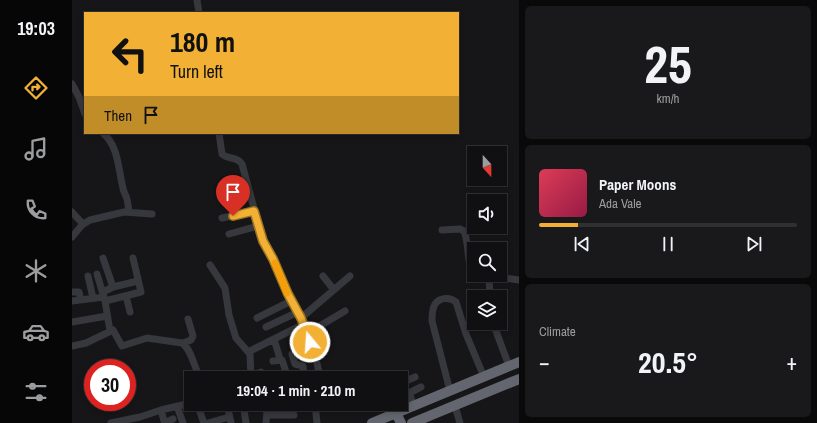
<!DOCTYPE html>
<html lang="en">
<head>
<meta charset="utf-8">
<style>
	:root { --surface:#101012; --page:#19191b; --text:#f1f3f6; --muted:#9c9d9f; --line:#303032; --accent:#f2b134 }
	body { margin:0; font-family:"Archivo Narrow",sans-serif; background:var(--page); color:var(--text); height:100vh; display:flex; flex-direction:column; font-size:15px; white-space:nowrap }
	* { box-sizing:border-box; margin:0 }
	p { font-size:13px; color:var(--muted) }
	.icon { flex:none; width:22px; height:22px; fill:none; stroke:currentColor; stroke-width:2; stroke-linecap:round; stroke-linejoin:round }
	.map { position:relative; flex:1; overflow:hidden }
	.panel { display:flex; flex-direction:column; gap:6px; padding:6px; background:#09090a; width:298px }
	.panel>* { flex:none }
	.banner { position:absolute; left:12px; top:12px; width:375px; height:122px; border-radius:0px; box-shadow:0 2px 6px #0003,0 0 0 1px var(--line); background:#f2b134; color:#111; overflow:hidden }
	.needle { width:26px; rotate:159deg }
	.controls { position:absolute; left:395px; top:146px; display:grid; gap:8px }
	.controls a { display:grid; place-items:center; width:40px; height:40px; border-radius:0px; background:var(--surface); box-shadow:0 2px 6px #0003,0 0 0 1px var(--line); font-size:20px }
	.speed { position:absolute; left:12px; top:359px; display:flex; gap:8px; font-size:20px; font-weight:700; text-align:center }
	.speed>* { display:grid; place-content:center; width:52px; height:52px; border-radius:50%; background:var(--surface); box-shadow:0 2px 6px #0003,0 0 0 1px var(--line); line-height:1 }
	.speed .limit { border:6px solid #d22; background:#fff; color:#111 }
	.pin { position:absolute; display:grid; place-items:center; width:34px; height:34px; color:#fff; margin:-41px -17px; border-radius:50% 50% 50% 0; rotate:-45deg; box-shadow:0 0 4px #0007 }
	.pin .icon { rotate:45deg }
	.me { position:absolute; width:44px; margin:-22px; rotate:342deg; stroke-linejoin:round; filter:drop-shadow(0 0 3px #0008) }
	.turn { display:flex; align-items:center; gap:14px; height:84px; padding:0 20px; font-size:18px }
	.turn .icon { width:52px; height:52px; stroke-width:2.5 }
	.turn b { display:block; font-size:28px; line-height:34px }
	.then { display:flex; align-items:center; height:38px; padding:0 20px; background:#0003; gap:8px; font-size:15px }
	.big { font-size:30px; font-weight:800; line-height:1.1 }
	.panel .card { flex:1; display:flex; flex-direction:column; justify-content:center; gap:6px; min-width:0; padding:0 14px; border-radius:6px; background:var(--page) }
	.panel .dial { align-items:center; gap:0 }
	.dial b { font-size:52px; line-height:1 }
	.song { display:flex; align-items:center; gap:12px }
	.cover { width:48px; height:48px; border-radius:6px; background:linear-gradient(135deg,hsl(350 70% 55%),hsl(340 70% 35%)) }
	.played { height:4px; border-radius:2px; background:linear-gradient(90deg,var(--accent) 15%,var(--line) 15%) }
	.keys { display:flex; justify-content:space-around; direction:ltr }
	.heat { display:flex; justify-content:space-between; align-items:center; font-size:22px; direction:ltr }
	.trip { position:absolute; left:112px; top:371px; width:224px; height:40px; border-radius:0px; background:var(--surface); box-shadow:0 2px 6px #0003,0 0 0 1px var(--line); font-weight:800; line-height:40px; text-align:center }
	main { display:flex; flex:1; min-height:0 }
	.tab-bar { display:flex; flex-direction:column; width:72px; justify-content:space-around; align-items:center; background:#060607; color:var(--muted) }
	.tab-bar .icon { width:28px; height:28px }
	.tab-bar .active { color:var(--accent) }
	.tab-bar b { font-size:18px; color:var(--text) }
	.map>svg:first-child { display:block }
	.lines { fill:none; stroke-linecap:round; stroke-linejoin:round }
	.minor { stroke:#37383d; stroke-width:7 }
	.highway { stroke:#63666e; stroke-width:10 }
	.route-casing { stroke:#9d7322; stroke-width:10 }
	.route { stroke:#f2b134; stroke-width:7 }
	.slow { stroke:#f59e0b; stroke-width:7 }
</style>
</head>
<body>
<main>
<nav class="tab-bar">
<b>19:03</b>
<svg class="icon active" aria-label="directions" viewBox="0 0 24 24"><path d="M12 3l9 9-9 9-9-9zM9 14v-3h6M13 9l2 2-2 2"/></svg>
<svg class="icon" aria-label="music" viewBox="0 0 24 24"><path d="M9 18V5l10-2v13"/><circle cx="6" cy="18" r="3"/><circle cx="16" cy="16" r="3"/></svg>
<svg class="icon" aria-label="phone" viewBox="0 0 24 24"><path d="M5 4h4l2 5-3 2q2 4 5 5l2-3 5 2v4C11 20 4 13 5 4z"/></svg>
<svg class="icon" aria-label="climate" viewBox="0 0 24 24"><path d="M12 3v18M4 7l16 10M4 17L20 7"/></svg>
<svg class="icon" aria-label="car" viewBox="0 0 24 24"><path d="M5 17H2v-5l4-1 3-4h7l3 4 3 1v5h-3M9 17h6M6 11h13"/><circle cx="7" cy="17" r="2"/><circle cx="17" cy="17" r="2"/></svg>
<svg class="icon" aria-label="filters" viewBox="0 0 24 24"><path d="M4 7h16M4 17h16"/><circle cx="9" cy="7" r="2"/><circle cx="15" cy="17" r="2"/></svg>
</nav>
<div class="map">
<svg width="447" height="423" viewBox="0 0 447 423">
	<rect width="100%" height="100%" fill="#161618"/>
	<g class="lines">
		<path class="minor" d="M125,0l2,13
			M0,84l7,13 6,17
			M31,133c16,14 15,36 20,55 1,5 0,1 2,6 3,5 3,12 4,18
			M147,133l3,21c6,6 15,2 20,10l20,74 12,23 14,33 16,30 13,39 3,15
			M0,212l11,12
			M150,218l32,-7
			M370,230l18,-1 4,2c5,10 3,38 10,43
			M157,234l29,-8
			M0,237l10,-12 8,-5 34,-8 28,2
			M31,258l10,29
			M138,265l15,23 4,27 7,23 14,16 1,24
			M25,274l8,27 5,30
			M410,275l37,5
			M16,276l5,22
			M251,276l11,14
			M417,276l1,21
			M0,292h7l2,8
			M31,292l10,-5 25,-6
			M54,296l4,16
			M0,301l32,-4
			M33,301l36,-9 -8,-34
			M185,318l34,-17
			M229,318l49,-42
			M0,322l35,-6
			M421,323l16,43
			M194,327l32,-15
			M235,335l16,-11 22,-13
			M202,339l6,20
			M111,343l8,-3 2,-4 -5,-17
			M0,346l14,-3 27,-13 9,16 25,-8 35,5c8,5 11,19 15,28
			M176,352l56,-28
			M220,354l3,10 8,2 1,12
			M232,356l9,-3
			M201,361l9,-1 6,18
			M179,376l10,-4
			M329,383l14,-6
			M378,391l-18,-70c0,-5 0,-12 3,-17 5,-7 15,-7 21,-2l10,32 18,43
			M125,404l7,19
			M155,404l4,19
			M171,404l3,19
			M243,404l2,19
			M320,404l5,9
			M105,406l6,17
			M342,406l-5,-13 12,-6
			M383,406l5,17
			M194,408l50,-1
			M89,410l3,11 3,1 6,-3
			M195,415h27
			M39,423l29,-6 21,-7 30,-7
			M136,423l21,-6
			M194,423l1,-13"/>
		<path class="highway" d="M321,414l5,3 3,6
			M300,423l147,-61
			M340,423l107,-44"/>
	</g>
	<g class="lines">
		<g class="route-casing">
			<path id="route" d="M161,216l21,-5 9,30 10,18 15,35 13,24 9,24"/>
		</g>
		<use href="#route" class="route"/>
		<path class="slow" d="M203,263l12,30"/>
	</g>
</svg>
<div class="controls">
<a><svg class="needle" viewBox="-14 -14 28 28"><path d="M0-13l5 13h-10z" fill="#e53935"/><path d="M0 13l5-13h-10z" fill="#9c9d9f"/></svg></a>
<a><svg class="icon" aria-label="sound" viewBox="0 0 24 24"><path d="M4 9h4l5-4v14l-5-4H4zM17 9q2 3 0 6"/></svg></a>
<a><svg class="icon" aria-label="search" viewBox="0 0 24 24"><circle cx="10" cy="10" r="6"/><path d="M15 15l6 6"/></svg></a>
<a><svg class="icon" aria-label="layers" viewBox="0 0 24 24"><path d="M12 4l9 5-9 5-9-5zM3 14l9 5 9-5"/></svg></a>
</div>
<div class="speed"><div class="limit">30</div></div>
<div class="pin" style="left:161px;top:216px;background:#d93025"><svg class="icon" aria-label="arrive" viewBox="0 0 24 24"><path d="M6 21V4h12l-3 4 3 4H6"/></svg></div>
<svg class="me" style="left:238px;top:342px" viewBox="-20 -20 40 40"><circle r="17" fill="#f2b134" stroke="#fff" stroke-width="3"/><path d="M0-11L8 9 0 5-8 9z" fill="#fff"/></svg>
<div class="trip">19:04 · 1 min · 210 m</div>
<div class="banner">
<div class="turn"><svg class="icon" aria-label="left" viewBox="0 0 24 24"><path d="M17 20v-9H6M10 6l-5 5 5 5"/></svg><div><b>180 m</b>Turn left</div></div>
<div class="then">Then<svg class="icon" aria-label="arrive" viewBox="0 0 24 24"><path d="M6 21V4h12l-3 4 3 4H6"/></svg></div>
</div>
</div>
<section class="panel">
<div class="card dial"><b>25</b><p>km/h</p></div>
<div class="card">
<div class="song"><i class="cover"></i><div><b>Paper Moons</b><p>Ada Vale</p></div></div>
<div class="played"></div>
<div class="keys"><svg class="icon" aria-label="previous" viewBox="0 0 24 24"><path d="M18 5L8 12l10 7zM5 5v14"/></svg><svg class="icon" aria-label="pause" viewBox="0 0 24 24"><path d="M8 5v14M16 5v14"/></svg><svg class="icon" aria-label="next" viewBox="0 0 24 24"><path d="M6 5l10 7-10 7zM19 5v14"/></svg></div>
</div>
<div class="card"><p>Climate</p>
<div class="heat"><a>−</a><b class="big">20.5°</b><a>+</a></div>
</div>
</section>
</main>
</body>
</html>
